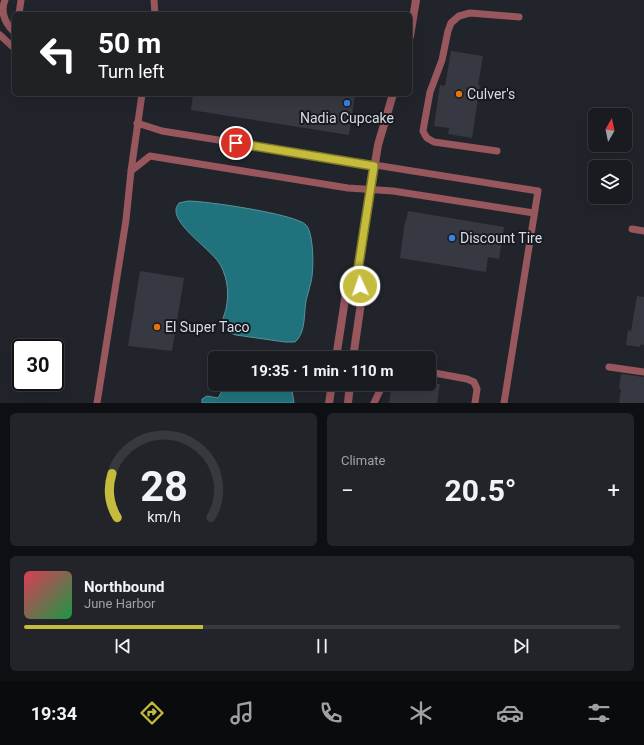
<!DOCTYPE html>
<html lang="en">
<head>
<meta charset="utf-8">
<style>
	:root { --surface:#191b20; --page:#222429; --text:#f1f3f6; --muted:#9fa1a5; --line:#37393e; --accent:#c5bc3d }
	body { margin:0; font-family:Roboto,sans-serif; background:var(--page); color:var(--text); height:100vh; display:flex; flex-direction:column; font-size:15px; white-space:nowrap }
	* { box-sizing:border-box; margin:0 }
	p { font-size:13px; color:var(--muted) }
	.icon { flex:none; width:22px; height:22px; fill:none; stroke:currentColor; stroke-width:2; stroke-linecap:round; stroke-linejoin:round }
	.map { position:relative; height:403px; overflow:hidden }
	.drawer { display:flex; flex-direction:column; gap:10px; padding:10px; background:#0e0f12; flex:1 }
	.drawer>* { flex:none }
	.guide { position:absolute; left:12px; top:12px; width:400px; height:84px; border-radius:6px; box-shadow:0 4px 16px #0002,0 0 0 1px var(--line); background:#202124; color:#fff; overflow:hidden }
	.needle { width:26px; rotate:9deg }
	.controls { position:absolute; left:588px; top:108px; display:grid; gap:8px }
	.controls a { display:grid; place-items:center; width:44px; height:44px; border-radius:6px; background:var(--surface); box-shadow:0 4px 16px #0002,0 0 0 1px var(--line); font-size:20px }
	.speed { position:absolute; left:12px; top:339px; display:flex; gap:8px; font-size:20px; font-weight:700; text-align:center }
	.speed>* { display:grid; place-content:center; width:52px; height:52px; border-radius:50%; background:var(--surface); box-shadow:0 4px 16px #0002,0 0 0 1px var(--line); line-height:1 }
	.speed .limit { border:2px solid #111; border-radius:6px; background:#fff; color:#111 }
	.pin { position:absolute; display:grid; place-items:center; width:34px; height:34px; color:#fff; margin:-17px; border:2px solid #fff; border-radius:50%; box-shadow:0 1px 4px #0007 }
	.me { position:absolute; width:44px; margin:-22px; rotate:357deg; stroke-linejoin:round; filter:drop-shadow(0 0 3px #0008) }
	.turn { display:flex; align-items:center; gap:14px; height:84px; padding:0 20px; font-size:18px }
	.turn .icon { width:52px; height:52px; stroke-width:2.5 }
	.turn b { display:block; font-size:28px; line-height:34px }
	.big { font-size:30px; font-weight:700; line-height:1.1 }
	.drawer .card { flex:1; display:flex; flex-direction:column; justify-content:center; gap:6px; min-width:0; padding:0 14px; border-radius:6px; background:var(--page) }
	.drawer .dial { align-items:center; gap:0 }
	.dial svg { height:104px; overflow:visible; fill:none; stroke:var(--line); stroke-width:7; stroke-linecap:round; text-anchor:middle }
	.dial text { fill:var(--text); stroke:none }
	.song { display:flex; align-items:center; gap:12px }
	.cover { width:48px; height:48px; border-radius:6px; background:linear-gradient(135deg,hsl(350 70% 55%),hsl(140 70% 35%)) }
	.played { height:4px; border-radius:2px; background:linear-gradient(90deg,var(--accent) 30%,var(--line) 30%) }
	.keys { display:flex; justify-content:space-around; direction:ltr }
	.heat { display:flex; justify-content:space-between; align-items:center; font-size:22px; direction:ltr }
	.drawer .tiles { flex:1; display:grid; gap:10px; grid-template-columns:1fr 1fr }
	.card:last-child { grid-column:span 2 }
	.trip { position:absolute; left:208px; top:351px; width:228px; height:40px; border-radius:6px; background:var(--surface); box-shadow:0 4px 16px #0002,0 0 0 1px var(--line); font-weight:700; line-height:40px; text-align:center }
	.tabs { display:flex; height:64px; justify-content:space-around; align-items:center; background:#0a0b0d; color:var(--muted) }
	.tabs .icon { width:28px; height:28px }
	.tabs .selected { color:var(--accent) }
	.tabs b { font-size:18px; color:var(--text) }
	.map>svg:first-child { display:block }
	.water { fill:#20737c; stroke:#58929b }
	.building { fill:#363941 }
	.lines { fill:none; stroke-linecap:round; stroke-linejoin:round }
	.lane { stroke:#97575d; stroke-width:7 }
	.street { stroke:#97575d; stroke-width:8 }
	.route-casing { stroke:#807a28; stroke-width:10 }
	.route { stroke:#c5bc3d; stroke-width:7 }
	.food-dot { fill:#e8710a; stroke:#181a22; stroke-width:1.5 }
	.shop-dot { fill:#3f7fe0; stroke:#181a22; stroke-width:1.5 }
	.labels { text-anchor:middle; stroke-width:4; stroke-linejoin:round; paint-order:stroke }
	.poi-label { font-size:14px; fill:#dbdce2; stroke:#181a22; text-anchor:start }
</style>
</head>
<body>
<div class="map">
<svg width="644" height="403" viewBox="0 0 644 403">
	<rect width="100%" height="100%" fill="#21242b"/>
	<path class="water" d="M188,201c18,0 108,13 118,24 8,8 8,46 5,57 -1,5 -3,10 -4,15 -4,14 0,35 -12,45h-10l-49,-7c-6,-2 -12,-4 -13,-11 -1,-5 2,-11 3,-15 3,-15 2,-29 -5,-43 -8,-16 -47,-39 -45,-57 0,-2 2,-4 3,-6z
		M226,384h65l3,19h-92v-4l5,-3 11,2z"/>
	<path class="building" d="M451,51l32,5 -5,29h2l-8,53 -24,-4 1,-6 -15,-2 6,-41 5,1z
		M193,94h162l-6,41 -158,-25z
		M408,211l96,16 -5,32 -11,-2 -2,15 -86,-14 5,-37h1z
		M140,271l44,7 -12,73 -44,-5z
		M637,296l7,1v48l-3,-1 -1,3 -14,-2 2,-15 3,1z
		M621,374l23,3v26h-25l2,-14h-2z
		M392,384h48l-3,19h-48z"/>
	<g class="lines">
		<path class="lane" d="M5,0c-5,12 0,23 9,32
			M154,0l1,14
			M19,14l2,-14
			M0,35l14,13
			M137,123l25,8 376,60 -34,212
			M497,151l-63,-9 -7,-4 -2,-3 -2,-4 1,-6 6,-33 12,-32 6,-29 3,-8 8,-7 11,-3 49,4
			M131,171l19,-15 198,32 45,3 141,22
			M632,229l12,2
			M609,367l35,5
			M429,372l38,7 7,3 3,7 -2,14
			M97,403l29,-183 5,-49 11,-77
			M374,403l9,-19"/>
		<path class="street" d="M410,36l6,-36
			M336,358l10,-65 11,-17
			M353,358l9,-62 -5,-20 11,-69 10,-62 15,-51
			M329,403l3,-19
			M348,403l2,-19"/>
	</g>
	<g class="lines">
		<g class="route-casing">
			<path id="route" d="M236,143l138,23 -17,110 3,10"/>
		</g>
		<use href="#route" class="route"/>
	</g>
	<g class="food-dot">
		<circle cx="459" cy="94" r="4"/>
		<circle cx="157" cy="327" r="4"/>
	</g>
	<g class="shop-dot">
		<circle cx="347" cy="103" r="4"/>
		<circle cx="452" cy="238" r="4"/>
	</g>
	<g class="labels">
		<g class="poi-label">
			<text x="467" y="99">Culver's</text>
			<text x="347" y="123" text-anchor="middle">Nadia Cupcake</text>
			<text x="460" y="243">Discount Tire</text>
			<text x="165" y="332">El Super Taco</text>
		</g>
	</g>
</svg>
<div class="controls">
<a><svg class="needle" viewBox="-14 -14 28 28"><path d="M0-13l5 13h-10z" fill="#e53935"/><path d="M0 13l5-13h-10z" fill="#9fa1a5"/></svg></a>
<a><svg class="icon" aria-label="layers" viewBox="0 0 24 24"><path d="M12 4l9 5-9 5-9-5zM3 14l9 5 9-5"/></svg></a>
</div>
<div class="speed"><div class="limit">30</div></div>
<div class="pin" style="left:236px;top:143px;background:#d93025"><svg class="icon" aria-label="arrive" viewBox="0 0 24 24"><path d="M6 21V4h12l-3 4 3 4H6"/></svg></div>
<svg class="me" style="left:360px;top:286px" viewBox="-20 -20 40 40"><circle r="17" fill="#c5bc3d" stroke="#fff" stroke-width="3"/><path d="M0-11L8 9 0 5-8 9z" fill="#fff"/></svg>
<div class="trip">19:35 · 1 min · 110 m</div>
<div class="guide">
<div class="turn"><svg class="icon" aria-label="left" viewBox="0 0 24 24"><path d="M17 20v-9H6M10 6l-5 5 5 5"/></svg><div><b>50 m</b>Turn left</div></div>
</div>
</div>
<section class="drawer">
<div class="tiles">
<div class="card dial"><svg viewBox="0 0 100 80">
<path d="M14 69A42 42 0 1 1 86 69"/>
<path d="M14 69A42 42 0 0 1 10 35" stroke="#c5bc3d"/>
<text x="50" y="56" font-size="32" font-weight="700">28</text>
<text x="50" y="72" font-size="11">km/h</text>
</svg></div>
<div class="card"><p>Climate</p>
<div class="heat"><a>−</a><b class="big">20.5°</b><a>+</a></div>
</div>
<div class="card">
<div class="song"><i class="cover"></i><div><b>Northbound</b><p>June Harbor</p></div></div>
<div class="played"></div>
<div class="keys"><svg class="icon" aria-label="previous" viewBox="0 0 24 24"><path d="M18 5L8 12l10 7zM5 5v14"/></svg><svg class="icon" aria-label="pause" viewBox="0 0 24 24"><path d="M8 5v14M16 5v14"/></svg><svg class="icon" aria-label="next" viewBox="0 0 24 24"><path d="M6 5l10 7-10 7zM19 5v14"/></svg></div>
</div>
</div>
</section>
<nav class="tabs">
<b>19:34</b>
<svg class="icon selected" aria-label="directions" viewBox="0 0 24 24"><path d="M12 3l9 9-9 9-9-9zM9 14v-3h6M13 9l2 2-2 2"/></svg>
<svg class="icon" aria-label="music" viewBox="0 0 24 24"><path d="M9 18V5l10-2v13"/><circle cx="6" cy="18" r="3"/><circle cx="16" cy="16" r="3"/></svg>
<svg class="icon" aria-label="phone" viewBox="0 0 24 24"><path d="M5 4h4l2 5-3 2q2 4 5 5l2-3 5 2v4C11 20 4 13 5 4z"/></svg>
<svg class="icon" aria-label="climate" viewBox="0 0 24 24"><path d="M12 3v18M4 7l16 10M4 17L20 7"/></svg>
<svg class="icon" aria-label="car" viewBox="0 0 24 24"><path d="M5 17H2v-5l4-1 3-4h7l3 4 3 1v5h-3M9 17h6M6 11h13"/><circle cx="7" cy="17" r="2"/><circle cx="17" cy="17" r="2"/></svg>
<svg class="icon" aria-label="filters" viewBox="0 0 24 24"><path d="M4 7h16M4 17h16"/><circle cx="9" cy="7" r="2"/><circle cx="15" cy="17" r="2"/></svg>
</nav>
</body>
</html>
